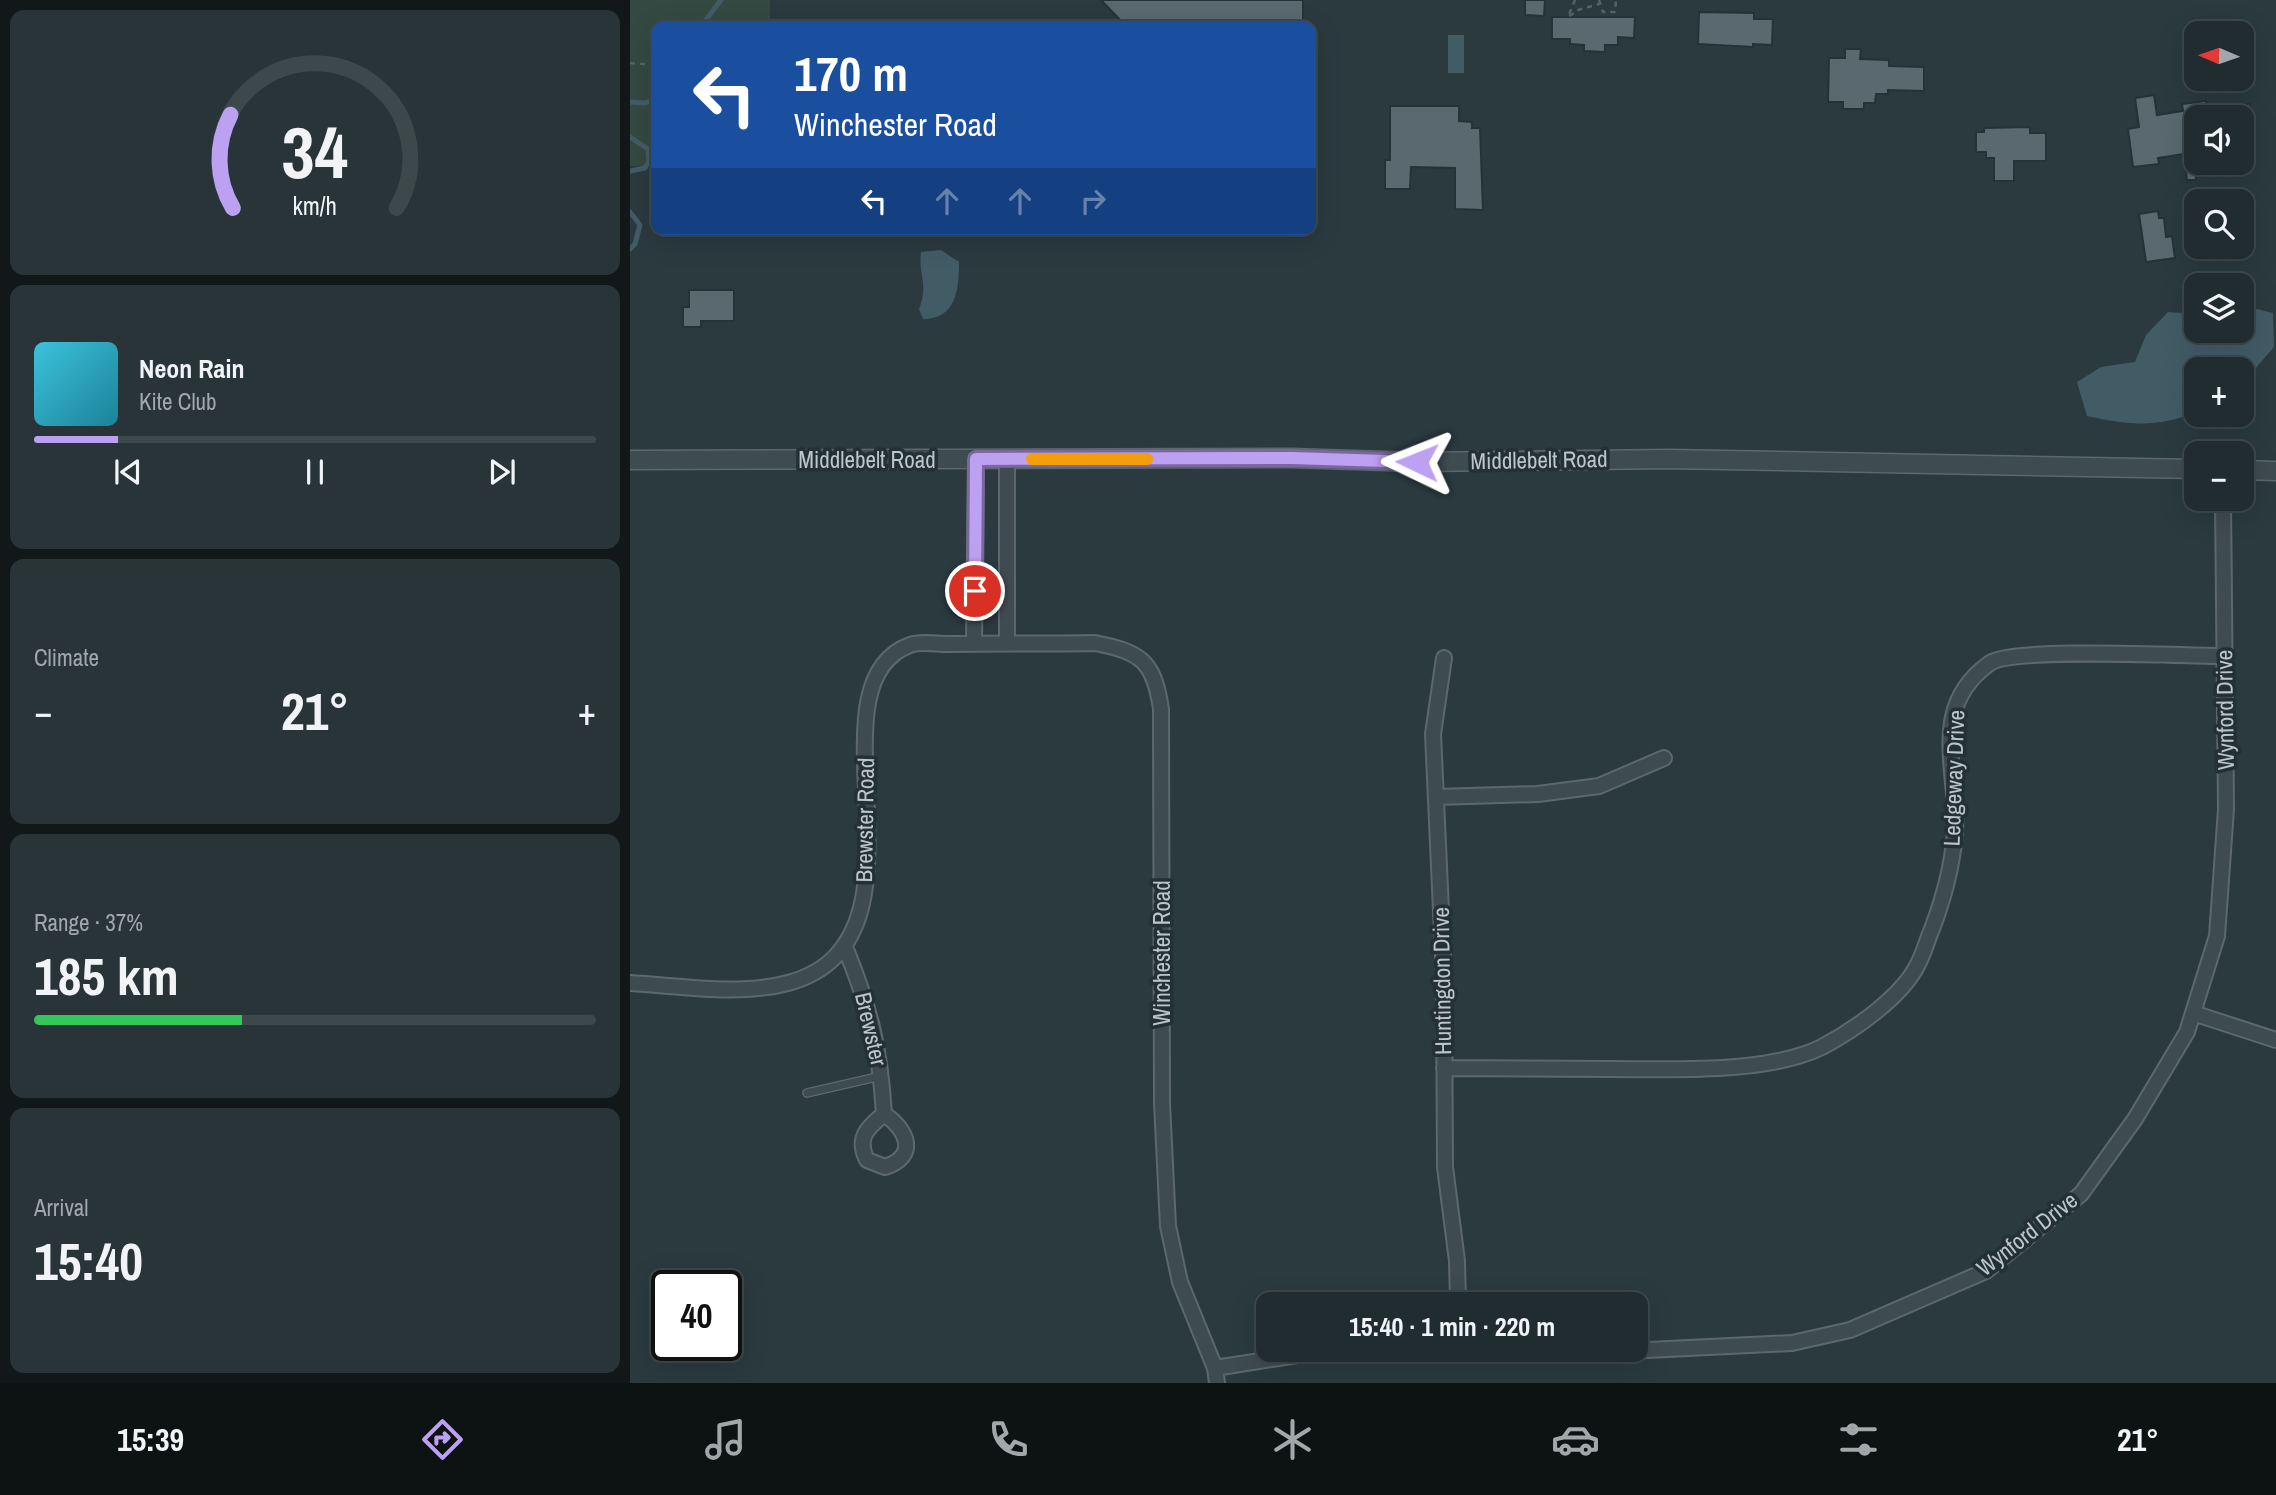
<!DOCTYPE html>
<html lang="en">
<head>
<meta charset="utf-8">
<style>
	:root { --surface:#202c2f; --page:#283437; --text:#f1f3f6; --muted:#a2a7aa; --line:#3d484b; --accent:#bca0f2 }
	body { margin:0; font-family:"Archivo Narrow",sans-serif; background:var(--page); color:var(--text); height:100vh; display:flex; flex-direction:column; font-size:26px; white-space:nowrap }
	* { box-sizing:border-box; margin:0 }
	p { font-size:23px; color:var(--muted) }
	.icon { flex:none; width:38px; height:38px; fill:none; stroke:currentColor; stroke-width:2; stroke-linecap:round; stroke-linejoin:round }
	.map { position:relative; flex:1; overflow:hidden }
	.side { display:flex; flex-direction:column; gap:10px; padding:10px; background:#12181a; width:630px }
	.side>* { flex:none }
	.guide { position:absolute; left:21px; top:21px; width:665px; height:214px; border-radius:14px; box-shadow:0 7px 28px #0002,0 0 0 2px var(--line); background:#1a4fa0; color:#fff; overflow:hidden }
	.needle { width:46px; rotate:272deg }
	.tools { position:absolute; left:1554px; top:21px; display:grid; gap:14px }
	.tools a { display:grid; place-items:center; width:70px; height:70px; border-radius:14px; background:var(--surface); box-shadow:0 7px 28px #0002,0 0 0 2px var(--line); font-size:35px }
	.speed { position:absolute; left:21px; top:1270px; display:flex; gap:14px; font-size:35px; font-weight:700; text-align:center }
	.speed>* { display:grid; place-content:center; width:91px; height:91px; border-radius:50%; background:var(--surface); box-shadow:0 7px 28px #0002,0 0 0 2px var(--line); line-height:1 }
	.speed .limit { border:4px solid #111; border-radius:10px; background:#fff; color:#111 }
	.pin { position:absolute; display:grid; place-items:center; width:60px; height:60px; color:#fff; margin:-30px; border:4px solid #fff; border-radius:50%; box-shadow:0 2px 7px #0007 }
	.me { position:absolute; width:77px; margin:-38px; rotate:272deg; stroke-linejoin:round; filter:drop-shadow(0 0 5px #0008) }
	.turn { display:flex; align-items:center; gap:24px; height:147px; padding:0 28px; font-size:32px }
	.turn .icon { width:91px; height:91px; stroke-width:2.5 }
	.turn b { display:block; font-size:49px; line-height:60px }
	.lanes { display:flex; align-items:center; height:66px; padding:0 28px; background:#0003; justify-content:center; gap:35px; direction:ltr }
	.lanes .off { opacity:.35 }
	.big { font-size:52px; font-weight:700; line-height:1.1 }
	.side .tile { flex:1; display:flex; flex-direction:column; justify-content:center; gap:10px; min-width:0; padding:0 24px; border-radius:14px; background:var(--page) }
	.side .dial { align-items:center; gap:0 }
	.dial svg { height:182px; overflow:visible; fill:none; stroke:var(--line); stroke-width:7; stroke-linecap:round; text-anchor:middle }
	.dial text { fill:var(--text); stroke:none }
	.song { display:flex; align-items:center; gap:21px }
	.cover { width:84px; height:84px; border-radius:10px; background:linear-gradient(135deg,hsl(190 70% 55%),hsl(190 70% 35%)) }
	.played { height:7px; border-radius:4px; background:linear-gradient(90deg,var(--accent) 15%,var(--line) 15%) }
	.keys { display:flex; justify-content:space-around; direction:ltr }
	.heat { display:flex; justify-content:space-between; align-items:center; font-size:38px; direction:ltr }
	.charge { height:10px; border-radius:5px; background:linear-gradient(90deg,#34c759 37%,var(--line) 0) }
	.trip { position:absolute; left:626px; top:1292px; width:392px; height:70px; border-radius:14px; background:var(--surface); box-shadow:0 7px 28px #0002,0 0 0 2px var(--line); font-weight:700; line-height:70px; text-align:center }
	.menu { display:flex; height:112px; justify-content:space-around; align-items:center; background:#0d1213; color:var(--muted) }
	.menu .icon { width:49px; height:49px }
	.menu .active { color:var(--accent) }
	.menu b { font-size:32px; color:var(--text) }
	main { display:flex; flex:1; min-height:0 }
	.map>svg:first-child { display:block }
	.green { fill:#344942 }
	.water { fill:#425c66 }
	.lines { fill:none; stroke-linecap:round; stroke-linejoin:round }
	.stream { stroke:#425c66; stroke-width:5 }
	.building { fill:#59696f; stroke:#253237; stroke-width:2 }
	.service-casing { stroke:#5c686d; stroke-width:10 }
	.minor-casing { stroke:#5c686d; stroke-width:18 }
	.tertiary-casing { stroke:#5c686d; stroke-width:21 }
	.path { stroke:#536562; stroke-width:2.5; stroke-dasharray:5 5; stroke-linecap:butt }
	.service { stroke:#3e4b50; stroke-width:7 }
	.minor { stroke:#3e4b50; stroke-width:14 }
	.tertiary { stroke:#3e4b50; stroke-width:18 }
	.route-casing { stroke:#7a689d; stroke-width:18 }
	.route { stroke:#bca0f2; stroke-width:12 }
	.slow { stroke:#f59e0b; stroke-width:12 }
	.labels { text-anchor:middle; stroke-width:7; stroke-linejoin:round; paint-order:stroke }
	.street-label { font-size:23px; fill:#bbc5ca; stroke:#233035 }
</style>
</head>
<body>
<main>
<section class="side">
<div class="tile dial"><svg viewBox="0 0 100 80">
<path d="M14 69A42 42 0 1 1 86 69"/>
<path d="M14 69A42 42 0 0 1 13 28" stroke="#bca0f2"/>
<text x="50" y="56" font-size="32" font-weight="700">34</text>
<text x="50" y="72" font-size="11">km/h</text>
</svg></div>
<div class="tile">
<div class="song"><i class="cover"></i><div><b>Neon Rain</b><p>Kite Club</p></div></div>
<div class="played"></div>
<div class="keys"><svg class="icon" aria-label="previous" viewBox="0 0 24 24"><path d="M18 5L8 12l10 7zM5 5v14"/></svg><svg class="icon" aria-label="pause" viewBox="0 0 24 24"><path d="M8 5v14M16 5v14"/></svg><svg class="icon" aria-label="next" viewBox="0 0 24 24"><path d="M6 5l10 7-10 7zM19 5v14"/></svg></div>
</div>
<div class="tile"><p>Climate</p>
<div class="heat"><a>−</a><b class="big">21°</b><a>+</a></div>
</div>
<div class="tile"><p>Range · 37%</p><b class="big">185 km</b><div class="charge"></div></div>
<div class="tile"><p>Arrival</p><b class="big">15:40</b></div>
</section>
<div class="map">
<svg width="1646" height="1383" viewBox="0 0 1646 1383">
	<rect width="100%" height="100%" fill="#2a3a3f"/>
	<path class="green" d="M0,0h140v26h-114v140h-26z"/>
	<path class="water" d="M818,35h16v38h-16z
		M311,250l18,12c0,28 -3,57 -36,57l-4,-10c10,-25 -1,-34 2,-57z
		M1627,309l16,4 1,34 -32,37v-15h-46v24l-5,3 5,7v9c-38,16 -69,13 -109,4l-10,-34 24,-15 34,-5 11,-27 22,-23 28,2v17h46v-10z"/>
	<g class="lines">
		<path class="stream" d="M71,26l20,-26
			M0,102l15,1 11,-4
			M0,137l18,12 1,12 -4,7 -15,3
			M0,212l10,13 -5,19 -5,5"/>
	</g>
	<path class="building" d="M471,0h202v26h-177z
		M895,0h20l-1,16 -19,-1z
		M1069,12l55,1v6h19l-1,26 -19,-1v3l-55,-3z
		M922,17h83l-1,21 -16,-1v8h-13v7l-21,-1v-6l-14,-1v-5h-18z
		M1215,49h16l-1,10 29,1v6l35,1v24l-36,-1v4h-12l-1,9h-11v6h-21v-7h-15l1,-44h16z
		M1524,95l3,20 26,-4 -1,-7 24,-3 2,16h-12v63h-9l-3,-26 -26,4 1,6 -26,3 -5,-38 11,-2 -4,-29z
		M1620,104l5,38 -13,2v-39z
		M760,106h69v15l13,1v6h8l3,82 -28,-1v-41l-44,-1 -1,22h-25v-29h5z
		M1400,127v6h16v28h-32v20h-20v-23h-8v-6h-10v-20h8v-4z
		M1528,211l1,7h5l2,19 6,-1 3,22 -29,4 -7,-48z
		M59,290h45v31h-33v6h-18v-20h6z"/>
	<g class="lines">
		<g class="service-casing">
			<path id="service" d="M177,1093l74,-17"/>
		</g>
		<g class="minor-casing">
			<path id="minor" d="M344,643l2,-184
				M377,644v-185
				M814,658l-11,76 11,243 1,190 12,94 1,43
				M806,797l102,-3 61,-8 65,-28
				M215,947c25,61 35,101 39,167
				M0,983c51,3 109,13 158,0 157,-42 13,-298 122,-338 10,-4 26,-1 37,-1 49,-1 99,0 148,-1 46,9 59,18 66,66l1,394 6,123 12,56 35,86 2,15
				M1563,1013l83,27
				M814,1068c55,0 110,1 166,1 61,0 157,5 212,-22 32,-17 80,-50 96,-83 6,-11 9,-24 14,-35 15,-40 26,-82 23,-125 -5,-57 -16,-105 35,-141 22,-16 197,-7 234,-7
				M254,1114c23,15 35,42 1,53l-18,-7c-11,-22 0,-32 17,-46z
				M585,1368l114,-18 258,3 205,-10 58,-13 136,-59 95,-77 54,-75 52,-87 30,-96 9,-127 -3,-310"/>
		</g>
		<g class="tertiary-casing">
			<path id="tertiary" d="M0,460l662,-2 125,4 252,-3 527,10
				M1612,470l34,1"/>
		</g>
		<path class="path" d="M945,0l-7,17 10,-7 21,-6
			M969,0l4,12h12l1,-12
			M0,63l26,2"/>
		<use href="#service" class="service"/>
		<use href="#minor" class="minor"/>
		<use href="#tertiary" class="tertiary"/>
	</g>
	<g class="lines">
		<g class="route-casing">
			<path id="route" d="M345,591l1,-132 316,-1 125,4"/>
		</g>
		<use href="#route" class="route"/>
		<path class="slow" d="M402,459h115"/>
	</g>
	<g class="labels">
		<g class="street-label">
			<text x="237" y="468">Middlebelt Road</text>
			<text transform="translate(909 460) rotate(-1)" y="8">Middlebelt Road</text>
			<text transform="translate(1595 710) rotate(-91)" y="8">Wynford Drive</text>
			<text transform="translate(1324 778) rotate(-88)" y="8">Ledgeway Drive</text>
			<text transform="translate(235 820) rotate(-89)" y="8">Brewster Road</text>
			<text transform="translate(532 953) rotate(-90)" y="8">Winchester Road</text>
			<text transform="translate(812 981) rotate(-91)" y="8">Huntingdon Drive</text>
			<text transform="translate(241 1029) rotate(77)" y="8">Brewster</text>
			<text transform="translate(1397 1234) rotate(-38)" y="8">Wynford Drive</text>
		</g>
	</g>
</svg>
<div class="tools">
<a><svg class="needle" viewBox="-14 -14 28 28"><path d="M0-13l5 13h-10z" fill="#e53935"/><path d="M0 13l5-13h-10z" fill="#a2a7aa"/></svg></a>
<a><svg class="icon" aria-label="sound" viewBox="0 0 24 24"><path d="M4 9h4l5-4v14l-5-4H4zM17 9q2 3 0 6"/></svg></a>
<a><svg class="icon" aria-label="search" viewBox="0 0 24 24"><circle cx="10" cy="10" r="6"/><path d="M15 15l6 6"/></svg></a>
<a><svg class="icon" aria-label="layers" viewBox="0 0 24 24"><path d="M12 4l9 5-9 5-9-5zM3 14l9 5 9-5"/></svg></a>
<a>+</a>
<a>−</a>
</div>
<div class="speed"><div class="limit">40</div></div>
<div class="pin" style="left:345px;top:591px;background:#d93025"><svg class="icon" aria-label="arrive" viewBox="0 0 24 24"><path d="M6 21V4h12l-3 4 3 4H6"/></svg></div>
<svg class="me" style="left:787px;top:462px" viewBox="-20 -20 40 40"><path d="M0-17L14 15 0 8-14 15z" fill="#bca0f2" stroke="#fff" stroke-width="4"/></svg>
<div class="trip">15:40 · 1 min · 220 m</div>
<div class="guide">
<div class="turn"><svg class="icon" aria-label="left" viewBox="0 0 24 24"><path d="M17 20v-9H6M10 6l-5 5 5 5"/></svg><div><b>170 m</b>Winchester Road</div></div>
<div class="lanes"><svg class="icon" aria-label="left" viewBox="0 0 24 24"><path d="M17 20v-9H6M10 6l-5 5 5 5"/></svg><svg class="icon off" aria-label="ahead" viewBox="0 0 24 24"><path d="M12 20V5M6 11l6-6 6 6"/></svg><svg class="icon off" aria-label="ahead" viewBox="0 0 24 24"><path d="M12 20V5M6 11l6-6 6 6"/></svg><svg class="icon off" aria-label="right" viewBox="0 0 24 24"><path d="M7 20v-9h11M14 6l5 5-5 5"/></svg></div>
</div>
</div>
</main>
<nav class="menu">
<b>15:39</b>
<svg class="icon active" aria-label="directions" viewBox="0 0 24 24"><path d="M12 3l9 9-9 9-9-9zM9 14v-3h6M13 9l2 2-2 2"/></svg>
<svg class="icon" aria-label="music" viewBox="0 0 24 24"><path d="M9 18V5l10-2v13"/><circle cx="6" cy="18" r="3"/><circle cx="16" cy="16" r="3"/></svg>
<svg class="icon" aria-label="phone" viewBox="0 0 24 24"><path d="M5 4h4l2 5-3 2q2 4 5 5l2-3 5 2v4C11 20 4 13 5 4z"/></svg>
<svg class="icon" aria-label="climate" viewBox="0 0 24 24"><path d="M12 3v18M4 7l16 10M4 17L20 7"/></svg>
<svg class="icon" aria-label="car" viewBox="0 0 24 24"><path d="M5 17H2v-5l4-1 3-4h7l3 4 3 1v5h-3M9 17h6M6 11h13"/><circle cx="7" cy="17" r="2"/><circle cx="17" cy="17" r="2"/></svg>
<svg class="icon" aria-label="filters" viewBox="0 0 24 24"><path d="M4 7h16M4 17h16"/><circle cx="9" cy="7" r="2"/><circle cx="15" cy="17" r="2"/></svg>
<b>21°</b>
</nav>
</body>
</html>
